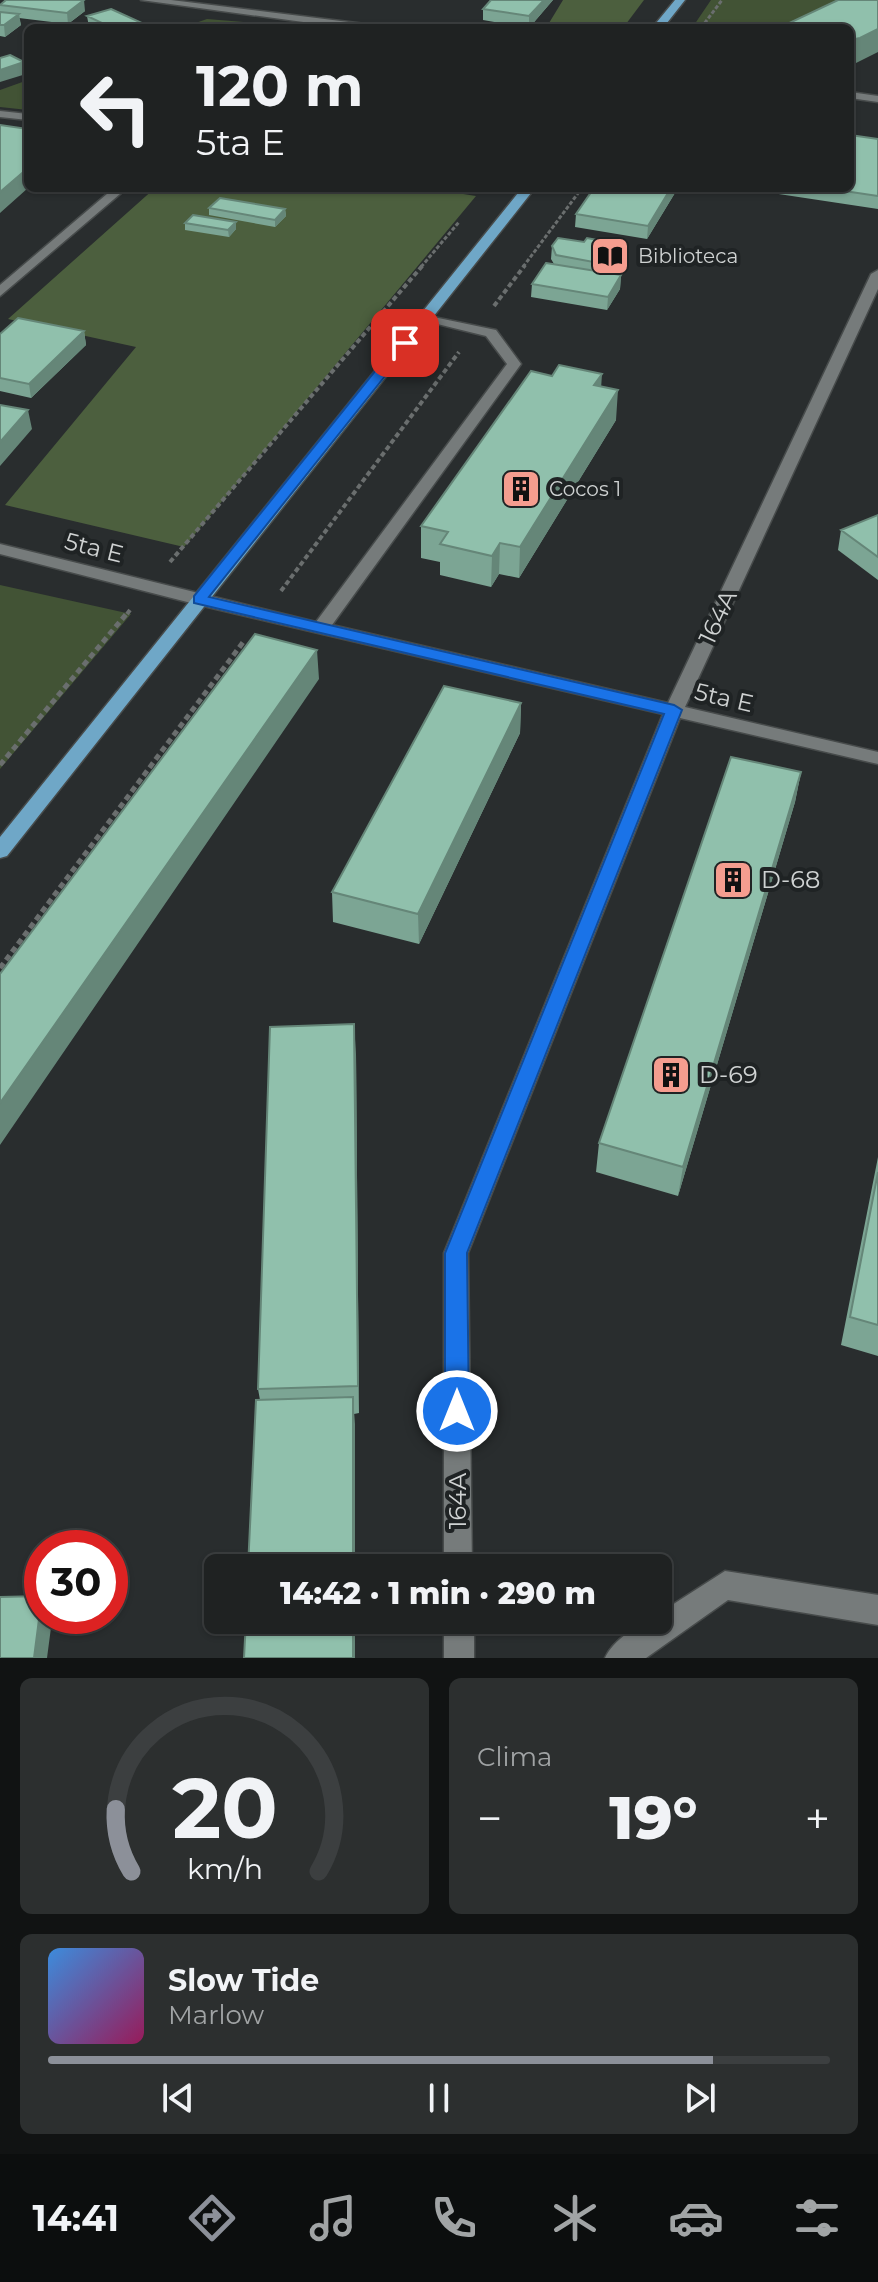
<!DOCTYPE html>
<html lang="es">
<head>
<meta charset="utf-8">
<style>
	:root { --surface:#1f2222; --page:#2c2f2f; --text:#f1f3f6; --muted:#a1a4a5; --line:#3c3f40; --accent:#8c9099 }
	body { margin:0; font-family:Montserrat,sans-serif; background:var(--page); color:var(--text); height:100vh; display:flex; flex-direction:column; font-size:30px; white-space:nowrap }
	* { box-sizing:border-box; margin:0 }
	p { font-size:26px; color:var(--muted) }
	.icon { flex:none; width:44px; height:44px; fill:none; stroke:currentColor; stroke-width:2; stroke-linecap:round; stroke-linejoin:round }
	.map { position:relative; height:1658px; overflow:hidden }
	.side { display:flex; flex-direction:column; gap:20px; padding:20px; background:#111313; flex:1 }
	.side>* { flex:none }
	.banner { position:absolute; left:24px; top:24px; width:830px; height:168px; border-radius:12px; box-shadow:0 2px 6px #0004,0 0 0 2px var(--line); background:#1f2222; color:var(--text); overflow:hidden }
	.speed { position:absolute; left:24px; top:1530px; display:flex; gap:16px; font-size:40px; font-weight:700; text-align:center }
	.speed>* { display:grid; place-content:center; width:104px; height:104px; border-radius:50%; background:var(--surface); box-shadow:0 2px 6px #0004,0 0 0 2px var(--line); line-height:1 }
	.speed .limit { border:12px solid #d22; background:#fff; color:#111 }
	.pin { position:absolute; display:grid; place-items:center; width:68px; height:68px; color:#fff; margin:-34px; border-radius:16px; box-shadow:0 4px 12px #0006 }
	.me { position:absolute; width:88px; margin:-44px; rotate:0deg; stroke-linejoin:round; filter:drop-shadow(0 0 6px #0008) }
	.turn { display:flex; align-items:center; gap:28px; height:168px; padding:0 40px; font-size:36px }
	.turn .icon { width:104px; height:104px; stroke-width:2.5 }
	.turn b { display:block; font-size:56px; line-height:68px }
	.big { font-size:60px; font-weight:800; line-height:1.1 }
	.side .tile { flex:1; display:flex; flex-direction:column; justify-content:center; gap:12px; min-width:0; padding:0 28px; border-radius:12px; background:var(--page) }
	.side .dial { align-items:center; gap:0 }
	.dial svg { height:208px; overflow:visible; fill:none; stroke:var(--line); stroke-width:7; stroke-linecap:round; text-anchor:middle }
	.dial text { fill:var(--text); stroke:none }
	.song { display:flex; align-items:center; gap:24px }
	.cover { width:96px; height:96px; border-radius:12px; background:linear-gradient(135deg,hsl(210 70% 55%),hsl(330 70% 35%)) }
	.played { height:8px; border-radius:4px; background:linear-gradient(90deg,var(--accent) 85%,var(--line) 85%) }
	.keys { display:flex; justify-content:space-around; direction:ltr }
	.heat { display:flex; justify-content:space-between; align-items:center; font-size:44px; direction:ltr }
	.side .tiles { flex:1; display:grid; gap:20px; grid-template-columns:1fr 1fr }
	.tile:last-child { grid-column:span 2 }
	.trip { position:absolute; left:204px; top:1554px; width:468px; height:80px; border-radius:12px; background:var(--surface); box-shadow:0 2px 6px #0004,0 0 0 2px var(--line); font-weight:800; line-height:80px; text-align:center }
	.tab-bar { display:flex; height:128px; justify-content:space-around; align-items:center; background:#0c0e0e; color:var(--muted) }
	.tab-bar .icon { width:56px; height:56px }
	.tab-bar .current { color:var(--accent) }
	.tab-bar b { font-size:36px; color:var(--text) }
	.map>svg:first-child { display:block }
	.green { fill:#425335 }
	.forest { fill:#4c5f3e }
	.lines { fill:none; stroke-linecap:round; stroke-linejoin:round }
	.minor-casing { stroke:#474b4b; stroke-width:3 }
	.major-casing { stroke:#474b4b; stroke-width:3 }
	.path-far2 { stroke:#6a6e6e; stroke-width:3; stroke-dasharray:4 2; stroke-linecap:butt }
	.path-far1 { stroke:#6a6e6e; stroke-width:4; stroke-dasharray:5 3; stroke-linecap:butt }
	.path { stroke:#6a6e6e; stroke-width:5; stroke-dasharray:6 4; stroke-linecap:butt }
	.minor { fill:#767b7b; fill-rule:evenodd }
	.major { fill:#6fa7c7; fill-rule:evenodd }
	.wall { fill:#7ca594 }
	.shaded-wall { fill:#658678 }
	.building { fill:#90c0ac; stroke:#658678; stroke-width:2 }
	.route { fill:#1a73e8; stroke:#114b97; stroke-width:2 }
	.labels { text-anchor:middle; stroke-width:8; stroke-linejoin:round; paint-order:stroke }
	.far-poi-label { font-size:20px; fill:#cfd2d2; stroke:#1f2324; text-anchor:start }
	.street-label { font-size:24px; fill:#cfd2d2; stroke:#1f2324 }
	.poi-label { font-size:24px; fill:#cfd2d2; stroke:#1f2324; text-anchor:start }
</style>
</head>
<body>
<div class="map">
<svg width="878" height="1658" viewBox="0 0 878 1658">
	<rect width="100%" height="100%" fill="#292d2e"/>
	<path class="green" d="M711,0h167l-81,28h-105z
		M207,19l109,9h-135z
		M28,80v30l-28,-3v-17z
		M0,585l131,29 -131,155z"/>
	<path class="forest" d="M563,0h81l-21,28h-77z
		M155,188h270l51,8 -292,351 -179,-42 131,-158 -128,-28z"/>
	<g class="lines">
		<g class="minor-casing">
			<path id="minor" d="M141,0h30l202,25 5,3h-31z
				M850,92l28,4v6l-28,-4z
				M0,111l28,3v6l-28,-3z
				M114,188h13l-127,108v-11z
				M878,270v19l-193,418 193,45v12l-198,-46 -212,535 4,315h-28v-315l219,-539 -464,-109 -199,-51v-10l316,78 191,-258 -21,-28 -69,-17 7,-4 67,14 5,1 25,34 -189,261 336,78 203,-429z
				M725,1571l153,24v30l-150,-25 -82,58h-41c7,-16 35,-38 53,-38v-6z
				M444,1620h30v38h-30z"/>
		</g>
		<g class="major-casing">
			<path id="major" d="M675,0h10l-22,28h-11z
				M522,188h13l-528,668 -7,2v-21z"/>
		</g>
		<path class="path-far2" d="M701,28l21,-28
			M421,267l38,-45
			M523,267l59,-79"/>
		<path class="path-far1" d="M494,306l31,-41
			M170,562l253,-297
			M281,591l178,-239
			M127,614l3,-4"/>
		<path class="path" d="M0,765l128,-153
			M0,968l244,-327"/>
		<use href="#minor" class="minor"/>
		<use href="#major" class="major"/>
	</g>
	<path class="wall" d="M491,0h62l-24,28 -46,-8v-11z
		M0,5l85,6 -17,13 -49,-6 2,7 -16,12 -5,-1z
		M87,16l55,7 -53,4z
		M878,139v70l-139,-21h111z
		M678,188l-31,51 -72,-12 1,-13z
		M209,208l76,1 1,7 -11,11 -66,-12z
		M185,223l51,6 -7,8 -44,-7z
		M552,246l66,11 -12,16 15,2 -1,14 -13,21 -76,-13 1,-13 22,-20 -3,-5z
		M84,331l2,14 -55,53 -31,-7v-57z
		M601,386l15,34 -97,158 -20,-4 -8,13 -51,-12v-13l-19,-4v-32z
		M878,515v65l-40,-30 3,-20z
		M521,703l-1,30 -101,211 -86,-22 -1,-30z
		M801,772l-6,30 -117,394 -82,-24 3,-29z
		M356,1054l3,359 -5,1 1,154h-107l12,-168 -2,-11z
		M878,1157v199l-37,-11z"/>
	<path class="shaded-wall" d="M84,0l1,11 -17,13 -1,-11z
		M544,0h9l-24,28v-12z
		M19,14l2,11 -16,12 -1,-12z
		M142,23v5h-16z
		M878,29v23l-22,11 -6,2v-25z
		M24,62l2,12 -26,8v-12z
		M28,168v20l-28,25v-21z
		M671,188h7l-31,51 1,-13z
		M285,209l1,7 -11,11v-7z
		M236,222v7l-7,8 -1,-7z
		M619,244l-1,13 -15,20 1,-13z
		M621,275l-1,14 -13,21 1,-13z
		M84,331l2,14 -55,53 -2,-14z
		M602,374l-2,30 -6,-19z
		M618,390l-2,30 -97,158 1,-31z
		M28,410l4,19 -32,37v-24z
		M500,543l-1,31 -8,13 1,-31z
		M317,650l2,29 -319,466v-42z
		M521,703l-1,30 -101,211 -1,-30z
		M801,772l-6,30 -117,394 5,-29z
		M354,1024l2,30 3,359 -1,-27z
		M353,1397l2,27v144h-2z
		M42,1597v19h8l2,4 -5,38h-13z
		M353,1620h2v38h-2z"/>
	<path class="building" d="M6,0h78l-17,13 -67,-8z
		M491,0h53l-15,16 -46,-7z
		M838,0h40v29l-18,9 -10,2v-12h-51l-12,-4z
		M111,9l31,14 -16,5h-41l17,-5 -15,-7z
		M0,12l19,2 -15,11h-4z
		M10,55l14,7 -24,8v-12z
		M0,125l28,4v39l-28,24z
		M850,135l28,4v57l-54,-8h26z
		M594,188h77l-23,38 -72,-12z
		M220,198l65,11 -10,11 -66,-12z
		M193,215l43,7 -8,8 -43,-7z
		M558,238l26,4 3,-4 32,6 -15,20 -48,-9 -4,-9z
		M546,263l75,12 -13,22 -76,-13z
		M18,318l66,13 -55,53 -29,-6v-44z
		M559,365l43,9 -8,11 24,5 -98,157 -20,-4 -8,13 -52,-12 8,-12 -27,-6 110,-155 21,5z
		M0,405l28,5 -28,32z
		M878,515v42l-37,-27z
		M255,634l62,16 -317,453v-129z
		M444,686l77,17 -103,211 -86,-22z
		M731,757l70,15 -118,395 -84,-24z
		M354,1024l4,362 -100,3 12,-362z
		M878,1172v153l-28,-8z
		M353,1397v171h-105l8,-168z
		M42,1596l-8,62h-34v-61z
		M246,1620h107v38h-109z"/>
	<path class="route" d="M405,339l4,1v6l-200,251 465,108 8,5 -215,543 2,158 -3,8 -9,3 -9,-3 -3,-8v-158l219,-539 -470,-111v-7l206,-256z"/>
	<defs>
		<g id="library-square" transform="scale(2)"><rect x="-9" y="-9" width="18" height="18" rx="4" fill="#f59d8f" stroke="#1f2324"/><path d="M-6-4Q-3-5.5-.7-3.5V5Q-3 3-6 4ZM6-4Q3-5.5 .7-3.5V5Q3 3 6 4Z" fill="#111"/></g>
		<g id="building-square" transform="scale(2)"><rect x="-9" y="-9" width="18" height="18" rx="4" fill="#f59d8f" stroke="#1f2324"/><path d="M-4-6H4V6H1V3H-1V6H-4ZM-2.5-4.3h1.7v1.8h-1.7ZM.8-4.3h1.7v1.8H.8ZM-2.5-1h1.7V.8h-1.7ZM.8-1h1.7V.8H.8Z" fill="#111"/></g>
	</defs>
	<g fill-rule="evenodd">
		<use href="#library-square" x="610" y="256"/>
		<use href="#building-square" x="521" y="489"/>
		<use href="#building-square" x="733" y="880"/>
		<use href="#building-square" x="671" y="1075"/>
	</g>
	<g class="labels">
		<g class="far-poi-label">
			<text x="638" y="263">Biblioteca</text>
			<text x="549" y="496">Cocos 1</text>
		</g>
		<g class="street-label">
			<text transform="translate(94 548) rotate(14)" y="8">5ta E</text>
			<text transform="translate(718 617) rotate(-65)" y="8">164A</text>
			<text transform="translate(724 698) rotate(13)" y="8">5ta E</text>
			<text transform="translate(458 1501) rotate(-90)" y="8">164A</text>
		</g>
		<g class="poi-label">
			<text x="761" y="888">D-68</text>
			<text x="699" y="1083">D-69</text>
		</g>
	</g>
</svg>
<div class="speed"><div class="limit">30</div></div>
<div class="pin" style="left:405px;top:343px;background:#d93025"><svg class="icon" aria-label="arrive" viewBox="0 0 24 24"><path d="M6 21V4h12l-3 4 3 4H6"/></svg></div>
<svg class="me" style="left:457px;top:1411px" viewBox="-20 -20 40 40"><circle r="17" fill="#1a73e8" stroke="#fff" stroke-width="3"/><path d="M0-11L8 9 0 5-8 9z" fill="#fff"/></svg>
<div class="trip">14:42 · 1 min · 290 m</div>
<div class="banner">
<div class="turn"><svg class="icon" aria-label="left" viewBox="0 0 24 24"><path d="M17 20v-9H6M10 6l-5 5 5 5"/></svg><div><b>120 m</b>5ta E</div></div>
</div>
</div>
<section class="side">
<div class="tiles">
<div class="tile dial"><svg viewBox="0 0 100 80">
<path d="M14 69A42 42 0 1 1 86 69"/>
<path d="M14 69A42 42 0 0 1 8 45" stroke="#8c9099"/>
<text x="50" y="56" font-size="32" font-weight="700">20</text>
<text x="50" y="72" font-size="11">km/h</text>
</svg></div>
<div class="tile"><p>Clima</p>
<div class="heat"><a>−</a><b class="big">19°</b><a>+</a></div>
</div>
<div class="tile">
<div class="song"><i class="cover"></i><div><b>Slow Tide</b><p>Marlow</p></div></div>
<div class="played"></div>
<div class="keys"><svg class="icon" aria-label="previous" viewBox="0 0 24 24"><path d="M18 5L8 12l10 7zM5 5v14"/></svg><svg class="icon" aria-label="pause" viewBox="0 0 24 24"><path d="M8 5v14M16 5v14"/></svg><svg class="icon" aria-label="next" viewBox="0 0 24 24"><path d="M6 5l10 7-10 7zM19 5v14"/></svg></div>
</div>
</div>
</section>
<nav class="tab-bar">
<b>14:41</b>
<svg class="icon current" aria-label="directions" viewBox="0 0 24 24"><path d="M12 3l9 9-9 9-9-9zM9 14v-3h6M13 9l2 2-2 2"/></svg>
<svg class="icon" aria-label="music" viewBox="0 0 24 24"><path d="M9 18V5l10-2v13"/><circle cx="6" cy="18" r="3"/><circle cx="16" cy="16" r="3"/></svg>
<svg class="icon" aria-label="phone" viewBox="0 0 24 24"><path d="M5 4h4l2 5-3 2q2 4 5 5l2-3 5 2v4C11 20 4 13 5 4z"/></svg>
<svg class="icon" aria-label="climate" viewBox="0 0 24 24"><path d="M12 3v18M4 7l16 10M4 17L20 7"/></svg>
<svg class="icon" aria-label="car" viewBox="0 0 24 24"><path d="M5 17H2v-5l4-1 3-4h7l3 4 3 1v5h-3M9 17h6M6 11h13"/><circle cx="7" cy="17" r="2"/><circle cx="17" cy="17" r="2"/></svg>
<svg class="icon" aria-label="filters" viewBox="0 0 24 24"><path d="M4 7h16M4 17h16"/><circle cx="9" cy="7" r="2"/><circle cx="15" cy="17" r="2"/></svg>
</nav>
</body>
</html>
